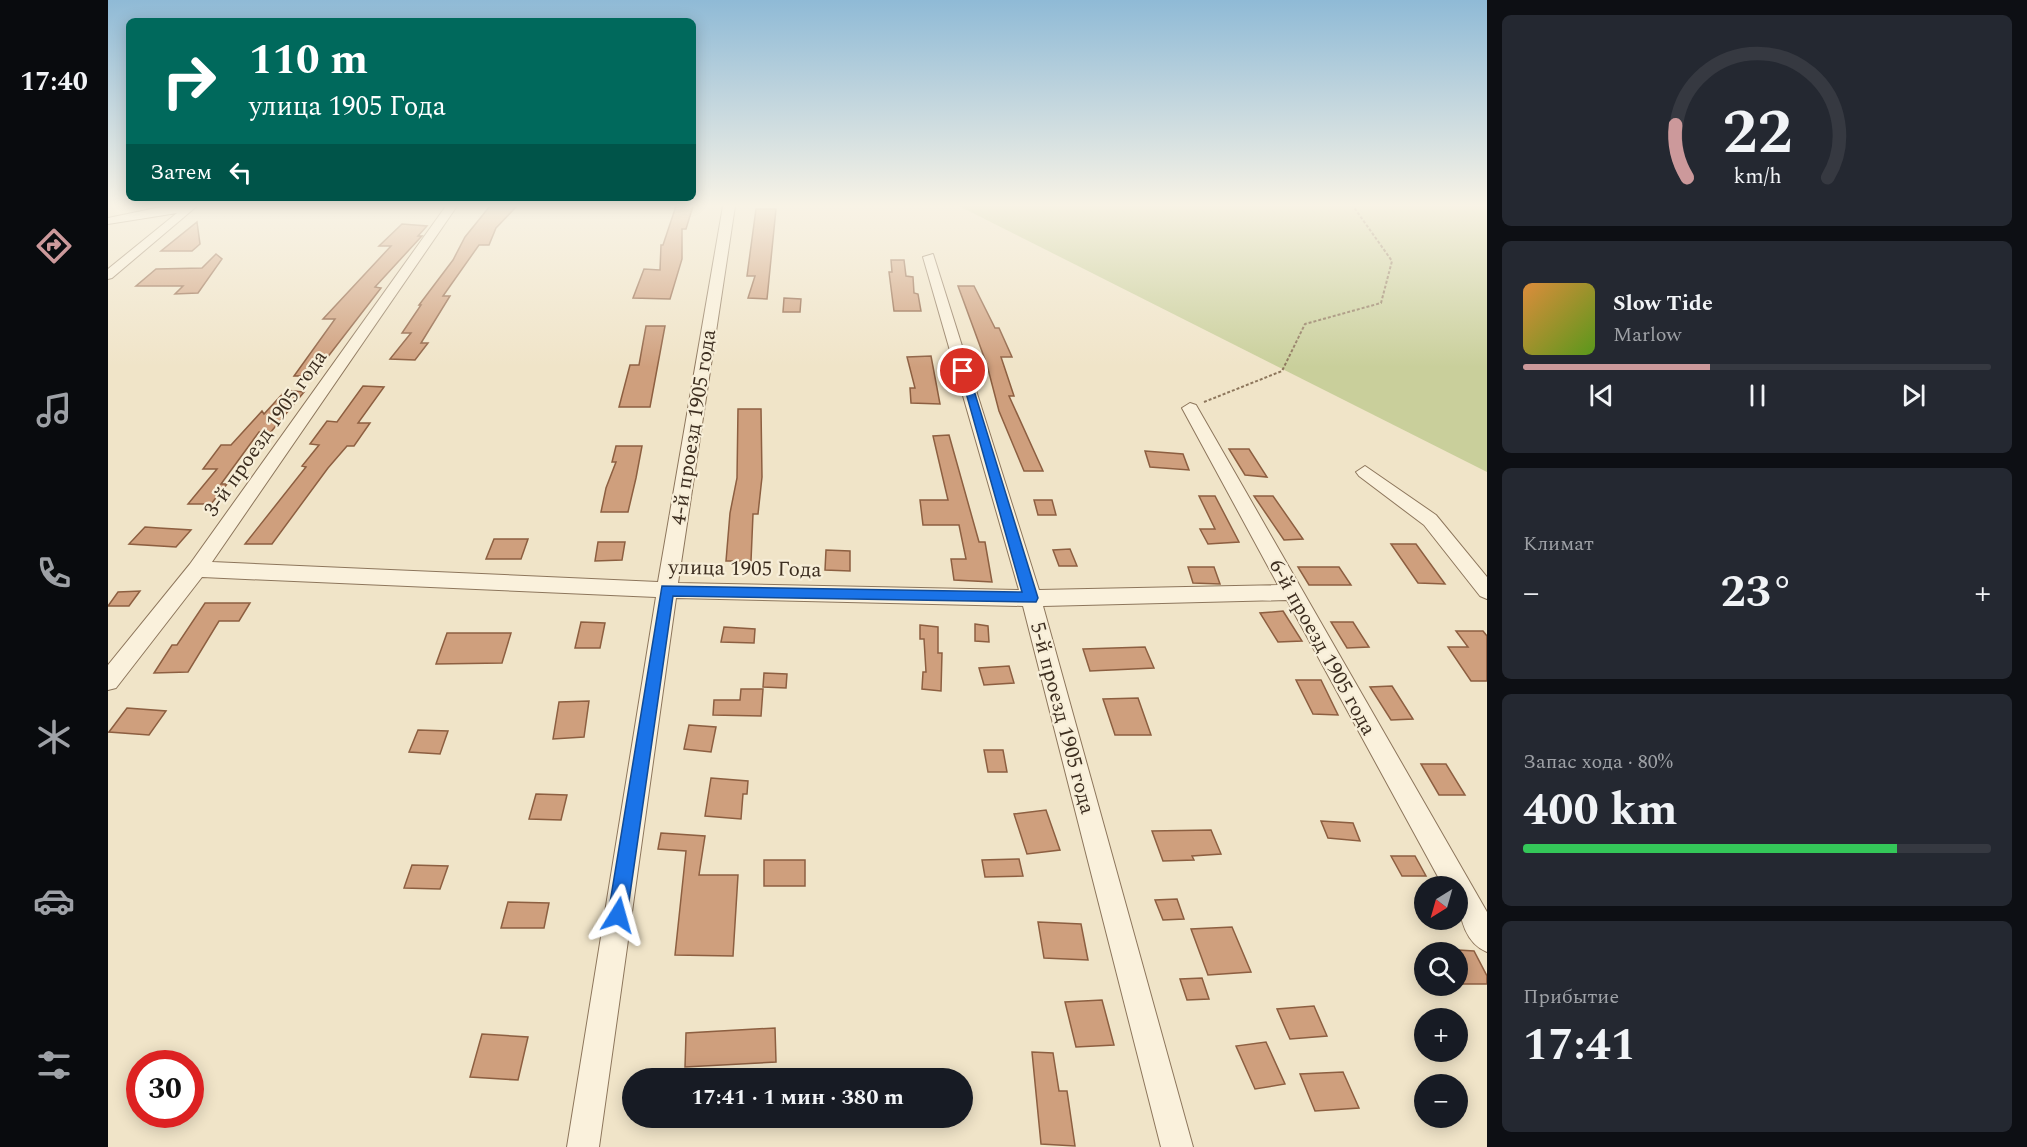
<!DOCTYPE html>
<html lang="ru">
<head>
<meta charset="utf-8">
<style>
	:root { --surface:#171b24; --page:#242831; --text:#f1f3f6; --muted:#9ea1a6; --line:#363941; --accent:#cc999b }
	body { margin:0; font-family:Spectral,serif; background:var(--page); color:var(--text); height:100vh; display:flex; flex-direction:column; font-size:22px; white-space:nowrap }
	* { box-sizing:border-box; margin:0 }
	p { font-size:20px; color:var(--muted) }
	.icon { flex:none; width:33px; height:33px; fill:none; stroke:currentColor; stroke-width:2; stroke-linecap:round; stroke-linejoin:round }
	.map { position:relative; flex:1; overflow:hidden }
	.drawer { display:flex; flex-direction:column; gap:15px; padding:15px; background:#0d0f14; width:540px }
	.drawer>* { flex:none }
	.hud { position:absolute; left:18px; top:18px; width:570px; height:183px; border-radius:9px; box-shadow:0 3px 15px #0003; background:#00695c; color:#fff; overflow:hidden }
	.needle { width:39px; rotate:217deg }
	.buttons { position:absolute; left:1306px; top:876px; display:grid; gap:12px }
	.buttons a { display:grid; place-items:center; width:54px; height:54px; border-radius:50%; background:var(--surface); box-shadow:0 3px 15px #0003; font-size:30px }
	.speed { position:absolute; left:18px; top:1050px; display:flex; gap:12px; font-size:30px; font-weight:700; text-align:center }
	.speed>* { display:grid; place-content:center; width:78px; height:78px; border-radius:50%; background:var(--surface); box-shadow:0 3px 15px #0003; line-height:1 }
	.speed .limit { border:9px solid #d22; background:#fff; color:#111 }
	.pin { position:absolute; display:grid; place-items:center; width:51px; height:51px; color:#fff; margin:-26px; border:3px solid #fff; border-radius:50%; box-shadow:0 2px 6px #0007 }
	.me { position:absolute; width:66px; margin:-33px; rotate:8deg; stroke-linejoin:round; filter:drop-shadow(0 0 4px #0008) }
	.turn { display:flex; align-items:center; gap:21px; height:126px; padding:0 24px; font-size:27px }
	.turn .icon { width:78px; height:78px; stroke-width:2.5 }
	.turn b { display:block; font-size:42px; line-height:51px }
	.then { display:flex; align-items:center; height:57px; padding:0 24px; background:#0003; gap:12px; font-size:22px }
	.big { font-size:45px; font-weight:700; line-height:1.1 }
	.drawer .card { flex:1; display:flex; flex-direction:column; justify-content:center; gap:9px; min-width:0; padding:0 21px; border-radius:9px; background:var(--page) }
	.drawer .dial { align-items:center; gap:0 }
	.dial svg { height:156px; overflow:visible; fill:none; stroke:var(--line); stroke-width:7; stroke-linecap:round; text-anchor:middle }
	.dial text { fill:var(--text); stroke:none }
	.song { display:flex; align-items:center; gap:18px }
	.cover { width:72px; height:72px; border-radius:9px; background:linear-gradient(135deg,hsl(30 70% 55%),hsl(90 70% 35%)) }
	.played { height:6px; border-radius:3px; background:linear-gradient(90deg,var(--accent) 40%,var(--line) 40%) }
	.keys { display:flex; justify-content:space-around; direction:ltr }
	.heat { display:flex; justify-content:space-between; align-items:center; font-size:33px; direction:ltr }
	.charge { height:9px; border-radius:4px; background:linear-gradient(90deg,#34c759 80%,var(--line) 0) }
	.trip { position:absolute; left:514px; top:1068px; width:351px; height:60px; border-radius:30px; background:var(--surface); box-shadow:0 3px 15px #0003; font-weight:700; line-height:60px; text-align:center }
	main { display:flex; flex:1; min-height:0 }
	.menu { display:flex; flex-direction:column; width:108px; justify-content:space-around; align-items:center; background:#090b0e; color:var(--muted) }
	.menu .icon { width:42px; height:42px }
	.menu .on { color:var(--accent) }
	.menu b { font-size:27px; color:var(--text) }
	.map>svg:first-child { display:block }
	.green { fill:#c9cf9b }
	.building { fill:#cf9f7d; stroke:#8d5f41; stroke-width:1.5 }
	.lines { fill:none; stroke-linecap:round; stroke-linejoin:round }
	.minor-casing { stroke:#8d765c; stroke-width:2 }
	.path { stroke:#8d765c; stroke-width:2; stroke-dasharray:3 2; stroke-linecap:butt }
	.minor { fill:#faf1dc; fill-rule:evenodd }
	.route { fill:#1a73e8; stroke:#114b97; stroke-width:1.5 }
	.labels { text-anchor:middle; stroke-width:4.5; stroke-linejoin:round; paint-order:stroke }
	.street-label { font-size:21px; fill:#3d2e20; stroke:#f7eed8 }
</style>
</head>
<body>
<main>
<nav class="menu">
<b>17:40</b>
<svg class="icon on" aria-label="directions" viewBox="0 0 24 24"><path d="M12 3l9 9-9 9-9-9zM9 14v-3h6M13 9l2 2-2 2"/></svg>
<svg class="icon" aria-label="music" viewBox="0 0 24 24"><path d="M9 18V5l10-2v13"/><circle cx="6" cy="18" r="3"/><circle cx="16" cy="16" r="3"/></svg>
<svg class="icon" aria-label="phone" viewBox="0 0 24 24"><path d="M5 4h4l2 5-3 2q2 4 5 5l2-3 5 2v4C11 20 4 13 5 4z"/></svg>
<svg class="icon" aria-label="climate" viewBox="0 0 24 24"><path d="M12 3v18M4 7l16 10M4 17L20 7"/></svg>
<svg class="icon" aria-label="car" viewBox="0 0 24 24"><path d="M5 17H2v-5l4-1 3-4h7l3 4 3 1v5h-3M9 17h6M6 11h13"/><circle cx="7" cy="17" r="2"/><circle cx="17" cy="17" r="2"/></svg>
<svg class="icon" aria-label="filters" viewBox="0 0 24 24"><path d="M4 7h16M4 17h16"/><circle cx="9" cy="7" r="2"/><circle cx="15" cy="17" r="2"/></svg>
</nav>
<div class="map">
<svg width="1379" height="1147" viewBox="0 0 1379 1147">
	<rect width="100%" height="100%" fill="#f0e4c8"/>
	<path class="green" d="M851,206h528v266z"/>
	<path class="building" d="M382,206h27l-21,22 -7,17h-10l-36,51h7l-29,47h7l-13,17 -25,-1 21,-26h-9l19,-28h-2l34,-45 12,-23z
		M568,206h17l-7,23h-4v30l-12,40 -37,-1 11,-29 16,1 1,-25h2z
		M648,209h20l-9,90 -19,-1 7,-22h-8z
		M89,222l3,22 -8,7h-31z
		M294,224l25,2 -9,10h4l-2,2 -45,49 6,1 -68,88h-19l41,-57h-12l68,-73h-12z
		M108,254l6,5 -24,34 -23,1 8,-8h-47l20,-17 46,-1z
		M783,260h13l2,16 7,1 1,16 4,1 3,17h-27l-5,-39h3z
		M850,286h16l21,42h4l13,29h-11l13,39h-5l34,75h-19l-25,-60 -12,-46z
		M676,298l17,1 -1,13h-17z
		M538,326h19l-15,81h-31l11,-42h9z
		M823,356l9,48 -29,-1 -1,-15h5l-8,-31z
		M255,386l21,1 -26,36h12l-16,23h-7l-19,22 -56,76h-27l61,-77 -4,-1 17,-21 -9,-1 17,-23 10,1z
		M178,390l18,2 -34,41 -11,-1 -38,52h6l-16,20h-23l29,-35h-14l18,-24h10l31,-34 2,3z
		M630,409h23l1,68 -4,37h-5l-2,47h-25l4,-48 7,-35z
		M841,435l30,107h6l7,40 -38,-2 -3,-21h15l-7,-34h-36l-3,-25h28l-15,-64z
		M508,446h26l-6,32 -8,34h-27l5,-24 10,-26h-4z
		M1121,449h20l18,28 -22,-2z
		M1037,451l38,3 6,16 -39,-3z
		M1091,496h16l24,46 -31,2 -8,-15h15z
		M1146,496h19l30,43 -19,1z
		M926,500h18l4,15h-18z
		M37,527l14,1 32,2 -15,17 -47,-3z
		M386,539h34l-7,20h-35z
		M490,542h27l-3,18 -27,1z
		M1283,544h25l29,40 -27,-1z
		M962,549l7,17h-18l-6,-16z
		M718,550l24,1v20l-25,-1z
		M1080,567h26l6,17 -27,-1z
		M1190,567h41l12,18h-42z
		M32,591l-11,15h-21l10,-14z
		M97,603h45l-11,18h-20l-31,51 -34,1 18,-28h5z
		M1175,611l19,30 -24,1 -18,-29z
		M473,622l24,1 -5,25h-25z
		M1223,622h22l16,25 -22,1z
		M867,624l13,2 1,16 -14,-1z
		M812,625l18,2v26h4l-1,38 -19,-2 1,-17h3l-2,-33h-4z
		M616,627l31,2 -1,14 -33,-1z
		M1348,631h27l4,5v45h-16l-23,-34h20z
		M339,633h64l-9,30 -66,1z
		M1037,647l9,21 -64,3 -7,-22z
		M901,666l5,17 -30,2 -5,-17z
		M656,673l23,1 -1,14 -23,-1z
		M1188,680h25l17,35 -25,-1z
		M1284,686l21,33 -22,1 -21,-33z
		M633,689h22l-2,27 -48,-1 1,-15h26z
		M1030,698l13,37h-36l-12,-36z
		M481,701l-5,36 -31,2 6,-37z
		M19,708l39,3 -17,24 -40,-3z
		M581,725l27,2 -5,25 -27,-3z
		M310,730l30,1 -8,23 -31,-2z
		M876,750h19l4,22h-19z
		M1313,764h25l19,31h-26z
		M603,778l37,3 -1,13h-4l-2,25 -36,-3z
		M428,794l31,1 -6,25 -32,-1z
		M938,810l14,40 -33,4 -13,-40z
		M1213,821l32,2 7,18 -32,-3z
		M1103,830l10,24 -29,2 2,4 -31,1 -11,-30z
		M553,833l44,3 -6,39h39l-5,81 -58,-1 11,-104 -28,-2z
		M1283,856h24l11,20h-24z
		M911,859l4,17 -38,1 -3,-17z
		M656,860h41v26h-41z
		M304,865l36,1 -8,23 -36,-1z
		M1069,899l7,20 -21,1 -8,-20z
		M400,902l41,1 -5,25h-43z
		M930,922l43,2 7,36 -44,-2z
		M1124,927l19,45 -43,3 -17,-46z
		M1350,950l16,1 13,25v8h-29z
		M1094,978l7,21 -22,1 -7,-21z
		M994,1000l12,45 -38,2 -11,-45z
		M1206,1006l13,30 -37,3 -13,-30z
		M667,1028l1,34 -91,5 1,-34z
		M374,1034l46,3 -10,43 -48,-3z
		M1158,1042l19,42 -30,5 -19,-43z
		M924,1052l21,1 6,38h8l8,55 -34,-2z
		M1235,1072l16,36 -44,3 -15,-37z"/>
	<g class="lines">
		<g class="minor-casing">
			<path id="minor" d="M89,206l-85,72 -4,1v-10l69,-56 -69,11v-6l53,-11z
				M338,206h11l-245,356 446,20 65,-376h12l-57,377 341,7 -96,-333 10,-3 106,336 239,-5 -96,-177 8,-5 6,2 291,507v40c-25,-10 -29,-42 -29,-66h-15l-156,-286 -244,6 150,541h-32l-138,-541 -347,-8 -77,549h-32l89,-550 -454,-20 -86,111 -8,2v-25l82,-101z
				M1257,466l71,49 51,62v22l-7,-3 -56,-71 -65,-49 -3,-4z"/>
		</g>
		<path class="path" d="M1096,402l78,-31 23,-47 76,-21 11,-42 -39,-55"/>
		<use href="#minor" class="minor"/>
	</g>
	<linearGradient id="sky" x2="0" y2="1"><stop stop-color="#8fbad6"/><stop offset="0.56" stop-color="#f8f3e6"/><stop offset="1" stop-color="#f8f3e6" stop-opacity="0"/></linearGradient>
	<rect width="1379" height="367" fill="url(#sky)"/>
	<path class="route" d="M851,368l9,3 70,227 -2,4 -363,-6 -46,319 -2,7 -7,3 -7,-3 -3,-7 54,-329 360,6z"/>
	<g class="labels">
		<g class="street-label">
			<text transform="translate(585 427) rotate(-81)" y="7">4-й проезд 1905 года</text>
			<text transform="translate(157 433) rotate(-55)" y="7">3-й проезд 1905 года</text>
			<text transform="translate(637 568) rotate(1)" y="7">улица 1905 Года</text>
			<text transform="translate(1215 647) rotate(61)" y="7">6-й проезд 1905 года</text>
			<text transform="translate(955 718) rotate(75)" y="7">5-й проезд 1905 года</text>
		</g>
	</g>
</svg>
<div class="buttons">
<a><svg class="needle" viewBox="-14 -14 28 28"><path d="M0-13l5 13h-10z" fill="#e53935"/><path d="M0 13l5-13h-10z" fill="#9ea1a6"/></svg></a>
<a><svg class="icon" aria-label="search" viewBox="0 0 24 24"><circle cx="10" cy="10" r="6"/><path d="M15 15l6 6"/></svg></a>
<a>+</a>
<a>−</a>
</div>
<div class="speed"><div class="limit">30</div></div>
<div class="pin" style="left:855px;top:371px;background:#d93025"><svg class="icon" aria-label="arrive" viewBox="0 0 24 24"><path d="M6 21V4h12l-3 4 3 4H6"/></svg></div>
<svg class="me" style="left:510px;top:915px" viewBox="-20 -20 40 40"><path d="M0-17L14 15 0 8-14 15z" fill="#1a73e8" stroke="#fff" stroke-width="4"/></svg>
<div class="trip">17:41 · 1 мин · 380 m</div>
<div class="hud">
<div class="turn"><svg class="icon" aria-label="right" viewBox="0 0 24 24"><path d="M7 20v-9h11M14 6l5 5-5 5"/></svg><div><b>110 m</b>улица 1905 Года</div></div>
<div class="then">Затем<svg class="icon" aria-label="left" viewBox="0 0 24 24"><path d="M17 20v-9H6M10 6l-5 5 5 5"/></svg></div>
</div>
</div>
<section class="drawer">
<div class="card dial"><svg viewBox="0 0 100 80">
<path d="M14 69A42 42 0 1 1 86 69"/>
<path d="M14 69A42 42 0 0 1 8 42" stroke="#cc999b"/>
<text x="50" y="56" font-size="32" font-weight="700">22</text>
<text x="50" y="72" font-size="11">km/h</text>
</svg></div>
<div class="card">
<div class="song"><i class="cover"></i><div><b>Slow Tide</b><p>Marlow</p></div></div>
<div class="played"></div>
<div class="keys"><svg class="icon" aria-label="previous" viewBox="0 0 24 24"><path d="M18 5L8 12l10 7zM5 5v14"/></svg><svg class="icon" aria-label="pause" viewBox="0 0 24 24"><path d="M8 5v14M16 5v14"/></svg><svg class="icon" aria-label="next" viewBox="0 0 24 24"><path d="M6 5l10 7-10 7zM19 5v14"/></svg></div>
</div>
<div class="card"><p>Климат</p>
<div class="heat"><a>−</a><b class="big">23°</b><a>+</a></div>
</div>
<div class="card"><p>Запас хода · 80%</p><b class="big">400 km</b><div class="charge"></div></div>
<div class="card"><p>Прибытие</p><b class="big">17:41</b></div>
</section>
</main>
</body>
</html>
